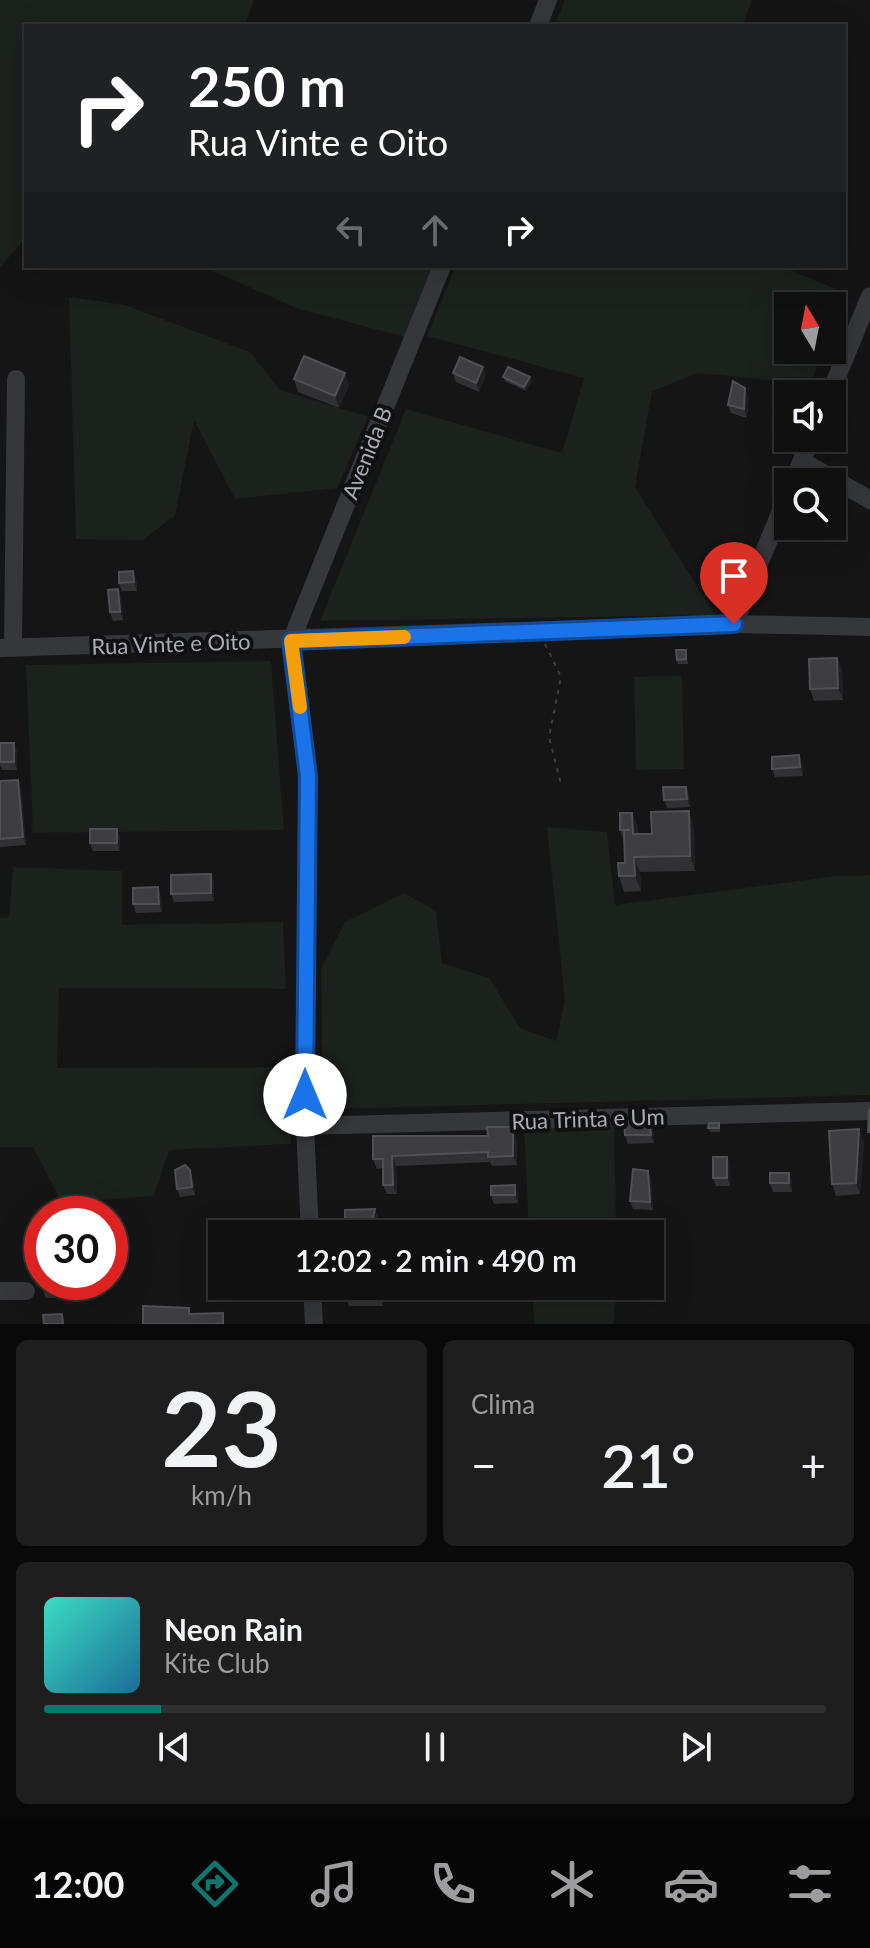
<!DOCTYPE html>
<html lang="pt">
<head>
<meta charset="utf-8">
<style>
	:root { --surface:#101010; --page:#1e1e1e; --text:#f1f3f6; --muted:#9c9d9f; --line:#303030; --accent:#0f766e }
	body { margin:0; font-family:Lato,sans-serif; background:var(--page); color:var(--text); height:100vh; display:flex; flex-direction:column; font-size:30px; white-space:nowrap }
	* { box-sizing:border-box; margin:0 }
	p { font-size:26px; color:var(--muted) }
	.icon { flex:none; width:44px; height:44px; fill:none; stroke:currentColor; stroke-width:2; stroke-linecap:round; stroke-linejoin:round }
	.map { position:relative; height:1324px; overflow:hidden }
	.panel { display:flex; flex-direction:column; gap:16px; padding:16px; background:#090909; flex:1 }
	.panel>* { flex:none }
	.banner { position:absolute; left:24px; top:24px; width:822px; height:244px; border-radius:0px; box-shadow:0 8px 32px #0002,0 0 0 2px var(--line); background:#202124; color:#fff; overflow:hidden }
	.needle { width:52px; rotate:350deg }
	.tools { position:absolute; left:774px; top:292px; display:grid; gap:16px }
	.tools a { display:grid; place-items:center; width:72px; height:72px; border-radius:0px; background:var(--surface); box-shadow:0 8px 32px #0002,0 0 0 2px var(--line); font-size:40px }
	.speed { position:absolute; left:24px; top:1196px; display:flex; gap:16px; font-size:40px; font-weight:700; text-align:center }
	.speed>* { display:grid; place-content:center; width:104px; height:104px; border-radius:50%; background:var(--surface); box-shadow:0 8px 32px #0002,0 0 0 2px var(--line); line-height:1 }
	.speed .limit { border:12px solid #d22; background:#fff; color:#111 }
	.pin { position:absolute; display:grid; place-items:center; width:68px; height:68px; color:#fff; margin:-82px -34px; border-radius:50% 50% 50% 0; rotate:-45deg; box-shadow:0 0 8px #0007 }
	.pin .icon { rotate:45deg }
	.me { position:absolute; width:88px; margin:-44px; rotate:0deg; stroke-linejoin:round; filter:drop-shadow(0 0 6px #0008) }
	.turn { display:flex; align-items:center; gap:28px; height:168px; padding:0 32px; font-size:36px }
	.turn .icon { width:104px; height:104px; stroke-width:2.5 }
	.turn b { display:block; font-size:56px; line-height:68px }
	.lanes { display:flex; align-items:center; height:76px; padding:0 32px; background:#0003; justify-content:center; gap:40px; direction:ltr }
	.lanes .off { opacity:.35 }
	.big { font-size:60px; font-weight:600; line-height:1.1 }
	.panel .widget { flex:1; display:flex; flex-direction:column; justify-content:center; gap:12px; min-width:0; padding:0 28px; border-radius:12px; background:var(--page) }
	.panel .dial { align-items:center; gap:0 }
	.dial b { font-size:104px; line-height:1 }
	.song { display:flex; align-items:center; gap:24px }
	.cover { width:96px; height:96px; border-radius:12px; background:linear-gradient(135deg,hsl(170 70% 55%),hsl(200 70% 35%)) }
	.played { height:8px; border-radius:4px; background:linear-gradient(90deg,var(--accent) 15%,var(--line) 15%) }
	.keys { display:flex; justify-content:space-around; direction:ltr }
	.heat { display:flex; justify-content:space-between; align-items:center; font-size:44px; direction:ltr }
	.panel .tiles { flex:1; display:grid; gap:16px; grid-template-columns:1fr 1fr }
	.widget:last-child { grid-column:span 2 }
	.trip { position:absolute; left:208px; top:1220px; width:456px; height:80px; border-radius:0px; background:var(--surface); box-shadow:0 8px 32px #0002,0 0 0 2px var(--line); font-weight:600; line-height:80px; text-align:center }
	.menu { display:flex; height:128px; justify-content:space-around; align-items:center; background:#060606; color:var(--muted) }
	.menu .icon { width:56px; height:56px }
	.menu .on { color:var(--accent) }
	.menu b { font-size:36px; color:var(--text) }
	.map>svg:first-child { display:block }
	.green { fill:#1b211c }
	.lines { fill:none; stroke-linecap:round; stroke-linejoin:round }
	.path { stroke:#3c3e42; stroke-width:2; stroke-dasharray:4 6; stroke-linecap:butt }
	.minor { stroke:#36373b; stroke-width:18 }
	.wall { fill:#313134 }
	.shaded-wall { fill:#202022 }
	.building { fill:#3e3e42; stroke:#4e5054; stroke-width:2 }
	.route-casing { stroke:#114b97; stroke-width:20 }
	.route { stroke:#1a73e8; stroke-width:14 }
	.slow { stroke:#f59e0b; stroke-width:14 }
	.labels { text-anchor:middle; stroke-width:8; stroke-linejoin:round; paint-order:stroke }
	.street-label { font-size:22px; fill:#a7acb5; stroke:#101011 }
</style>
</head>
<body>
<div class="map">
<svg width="870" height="1324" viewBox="0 0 870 1324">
	<rect width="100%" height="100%" fill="#151516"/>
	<path class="green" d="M0,0h254l-9,26h-219v212l-26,29z
		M565,0h187l-10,26h-188z
		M187,266h246l-28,71 -106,-28 -91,-40z
		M456,266h325l64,27 -13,35v-22h-44v44h35l-13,34 -112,-11 -46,18 -17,96 80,128 -395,6 86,-212 156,44 22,-75 -157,-42z
		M69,297l56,8 125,47 30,38 88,27 -31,71 -102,11 -41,-79 -19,95 -32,25 -67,-1z
		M271,661l13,169 -251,3 -7,-168z
		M682,676l2,93 -48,1 -2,-93z
		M547,827l60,5 8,73 221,-29 34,-1v220l-547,14 -2,-140 24,-47 59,-29 32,18 6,52 47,15 31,50 36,13 9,-40z
		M13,867l109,4v54l161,-3 3,67 -227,-1 -2,80 232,-1 2,77 -122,6 -15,46 -92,7 -29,-56h-33v-229l9,-1z
		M614,1122l2,112h-87l-5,-108z
		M532,1286h85l-4,38h-79z"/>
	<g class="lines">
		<path class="path" d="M545,644l16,33 -12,60 12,47"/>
		<path class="minor" d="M538,26l10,-26
			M830,394l40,-98
			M802,461l68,39
			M793,482l18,-44
			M734,624l54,-130
			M0,648l734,-24 136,3
			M13,648l3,-269
			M305,1126l565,-15
			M310,1234l-5,-108 3,-350 -17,-135 151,-375
			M312,1286l2,38
			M0,1291h26"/>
	</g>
	<path class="wall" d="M453,373l33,2 -7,17 -23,-10z
		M503,377l29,4 -6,10 -21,-10z
		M294,379l55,6 -10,23 -41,-16z
		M745,388l3,9 -1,21 -16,-5 -3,-8z
		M136,579l1,12h-15l-3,-8z
		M121,597l2,23 -10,1 -3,-9z
		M686,650l2,14h-10l-1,-4z
		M837,658l5,12 1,30 -29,1 -4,-12z
		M0,743l17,8v19h-15l-2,-5z
		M802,763l1,13 -28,1 -3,-8z
		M0,781l21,7 5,57 -26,2z
		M686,787l3,8 1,12 -23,1 -3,-8z
		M632,813l6,15v6h14l42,-7 1,44 -55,1 1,19 -17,1 -5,-16 6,-13 -1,-21 -4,-12z
		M117,829l3,8v14h-27l-3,-8z
		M214,882v19l-40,1 -3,-8z
		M161,896l1,16 -26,1 -3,-9z
		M513,1127l3,9 1,29 -25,1 -2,-4 -94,4 1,28h-10l-4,-9v-17l-6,1 -4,-10 115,-23z
		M720,1127v5h-10l-2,-4z
		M653,1129l1,14 -26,1 -3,-9z
		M864,1141l-4,53 -24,2 -4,-12z
		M727,1157l3,8v21h-14l-3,-8z
		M648,1171l3,8 2,31 -20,-1 -3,-8z
		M789,1173l3,8v11h-19l-3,-9z
		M193,1179l2,16 -15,2 -3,-8z
		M518,1193v10l-24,1 -3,-9z
		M650,1254l11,13 -4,22 -13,-3h6z
		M42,1282h36v2h-6l1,13 -27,1 -4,-11z
		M345,1286h75v5h-37v15h-34l-4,-12z"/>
	<path class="shaded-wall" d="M483,367l3,8 -7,17 -3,-9z
		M345,373l4,12 -10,23 -4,-12z
		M530,377l2,4 -6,10 -2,-4z
		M745,388l3,9 -1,21 -3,-9z
		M133,571l3,8 1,12 -3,-9z
		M118,589l3,8 2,23 -3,-8z
		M837,658l5,12 1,30 -5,-12z
		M14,743l3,8v19l-3,-8z
		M799,755l3,8 1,13 -3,-9z
		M18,780l3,8 5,57 -3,-8z
		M686,787l3,8 1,12 -3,-8z
		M689,811l5,16 1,44 -5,-15z
		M632,813l6,15v22l-5,-16z
		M117,829l3,8v14l-3,-8z
		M634,857l6,15 1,19 -6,-15z
		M211,874l3,8v19l-3,-8z
		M158,887l3,9 1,16 -3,-8z
		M650,1121l3,8 1,14 -3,-8z
		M513,1127l3,9 1,29 -4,-9z
		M859,1129l5,12 -4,53 -4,-11z
		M392,1156l4,10 1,28 -4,-9z
		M727,1157l3,8v21l-3,-8z
		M190,1170l3,9 2,16 -3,-8z
		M648,1171l3,8 2,31 -3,-8z
		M789,1173l3,8v11l-3,-9z
		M515,1185l3,8v10l-3,-8z
		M375,1209l3,8 -2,9 -7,8h-9z
		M657,1255l4,12 -4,22 -5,-13z
		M69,1282h3v2l1,13z
		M379,1286h2l2,5v15l-4,-12z"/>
	<path class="building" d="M304,356l41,17 -10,23 -41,-17z
		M460,357l23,10 -7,16 -23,-10z
		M508,367l22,10 -6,10 -21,-10z
		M733,381l12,7 -1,21 -16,-4z
		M133,571l1,11 -15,1v-11z
		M118,589l2,23h-10l-2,-22z
		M676,650h10v9l-9,1z
		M837,658l1,30 -28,1 -1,-30z
		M0,743h14v19h-14z
		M799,755l1,12 -28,2v-12z
		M18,780l5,57 -23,2v-58z
		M663,787h23l1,12 -23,1z
		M689,811l1,45 -56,1 1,19h-16l-1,-13h7l-1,-33h6h-10v-17h12l1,21h19l-1,-22z
		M90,829h27v14h-27z
		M211,874v19l-40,1v-19z
		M158,887l1,17h-26v-16z
		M869,1110h1v22h-2z
		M624,1121h26l1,14h-26z
		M709,1123h10v5h-11z
		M487,1127h26v29l-25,1v-5l-96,4 1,29h-10v-26h-10v-23h115z
		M859,1129l-3,54 -24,1 -3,-53z
		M713,1157h14v21h-14z
		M185,1165l5,5 2,17 -15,2 -2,-19z
		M633,1169l15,2 2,31 -20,-1z
		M770,1173h19v10h-19z
		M515,1185v10h-24v-9z
		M67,1202l1,12h-18v-11z
		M375,1209l-2,9 -13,15 -15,1v-24z
		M650,1254l7,1 -5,21h-2z
		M41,1274l1,8h27v4l-27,1z
		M345,1286h34v8h-34z
		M143,1306l46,2v6l34,-1v11h-80z
		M62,1314l1,10h-19l-1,-9z"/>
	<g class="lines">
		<g class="route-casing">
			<path id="route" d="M305,1095l3,-319 -17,-135 443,-17"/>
		</g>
		<use href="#route" class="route"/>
		<path class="slow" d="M300,707l-9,-66 113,-4"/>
	</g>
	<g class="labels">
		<g class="street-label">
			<text transform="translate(367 453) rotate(-68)" y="8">Avenida B</text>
			<text transform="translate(171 644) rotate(-2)" y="8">Rua Vinte e Oito</text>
			<text transform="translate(588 1119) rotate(-2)" y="8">Rua Trinta e Um</text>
		</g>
	</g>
</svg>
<div class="tools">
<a><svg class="needle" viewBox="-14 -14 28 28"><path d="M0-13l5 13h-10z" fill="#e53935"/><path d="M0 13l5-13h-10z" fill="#9c9d9f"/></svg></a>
<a><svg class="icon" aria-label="sound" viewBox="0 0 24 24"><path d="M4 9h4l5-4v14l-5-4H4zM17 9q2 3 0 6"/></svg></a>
<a><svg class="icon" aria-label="search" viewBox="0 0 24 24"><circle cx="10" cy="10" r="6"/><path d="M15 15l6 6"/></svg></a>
</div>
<div class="speed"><div class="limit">30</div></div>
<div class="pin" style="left:734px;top:624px;background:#d93025"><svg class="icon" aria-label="arrive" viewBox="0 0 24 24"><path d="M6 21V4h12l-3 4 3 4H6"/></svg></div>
<svg class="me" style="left:305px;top:1095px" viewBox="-20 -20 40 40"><circle r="19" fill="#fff"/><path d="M0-13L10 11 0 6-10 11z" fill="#1a73e8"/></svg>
<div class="trip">12:02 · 2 min · 490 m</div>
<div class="banner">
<div class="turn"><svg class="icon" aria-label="right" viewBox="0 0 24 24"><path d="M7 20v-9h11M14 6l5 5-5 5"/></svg><div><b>250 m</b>Rua Vinte e Oito</div></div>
<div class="lanes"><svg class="icon off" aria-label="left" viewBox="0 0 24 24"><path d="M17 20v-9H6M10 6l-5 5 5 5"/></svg><svg class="icon off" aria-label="ahead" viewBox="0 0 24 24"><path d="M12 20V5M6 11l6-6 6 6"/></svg><svg class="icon" aria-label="right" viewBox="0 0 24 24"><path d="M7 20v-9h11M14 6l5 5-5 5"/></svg></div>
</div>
</div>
<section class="panel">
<div class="tiles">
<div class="widget dial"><b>23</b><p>km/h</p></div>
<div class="widget"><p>Clima</p>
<div class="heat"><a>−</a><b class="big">21°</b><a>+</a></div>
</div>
<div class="widget">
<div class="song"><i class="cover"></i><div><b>Neon Rain</b><p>Kite Club</p></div></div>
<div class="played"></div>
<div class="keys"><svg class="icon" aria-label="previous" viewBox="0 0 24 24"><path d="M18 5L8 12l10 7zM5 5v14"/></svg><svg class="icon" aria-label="pause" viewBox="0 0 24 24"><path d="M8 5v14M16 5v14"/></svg><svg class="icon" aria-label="next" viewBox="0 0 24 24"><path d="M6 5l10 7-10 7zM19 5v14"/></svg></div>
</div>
</div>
</section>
<nav class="menu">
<b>12:00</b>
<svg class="icon on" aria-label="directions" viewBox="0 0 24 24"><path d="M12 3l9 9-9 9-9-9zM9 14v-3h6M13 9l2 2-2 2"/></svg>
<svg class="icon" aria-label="music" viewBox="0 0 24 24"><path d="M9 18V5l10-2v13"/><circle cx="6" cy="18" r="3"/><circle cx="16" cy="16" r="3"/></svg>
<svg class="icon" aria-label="phone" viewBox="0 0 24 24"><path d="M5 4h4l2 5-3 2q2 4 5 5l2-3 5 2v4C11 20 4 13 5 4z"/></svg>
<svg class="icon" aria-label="climate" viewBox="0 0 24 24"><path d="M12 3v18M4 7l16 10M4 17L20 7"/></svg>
<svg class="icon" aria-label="car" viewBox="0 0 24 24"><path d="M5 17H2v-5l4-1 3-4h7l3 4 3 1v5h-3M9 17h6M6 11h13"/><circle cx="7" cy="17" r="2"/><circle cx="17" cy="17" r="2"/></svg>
<svg class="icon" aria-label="filters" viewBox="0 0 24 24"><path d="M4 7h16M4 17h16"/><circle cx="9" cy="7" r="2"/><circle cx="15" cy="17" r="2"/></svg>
</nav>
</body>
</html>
